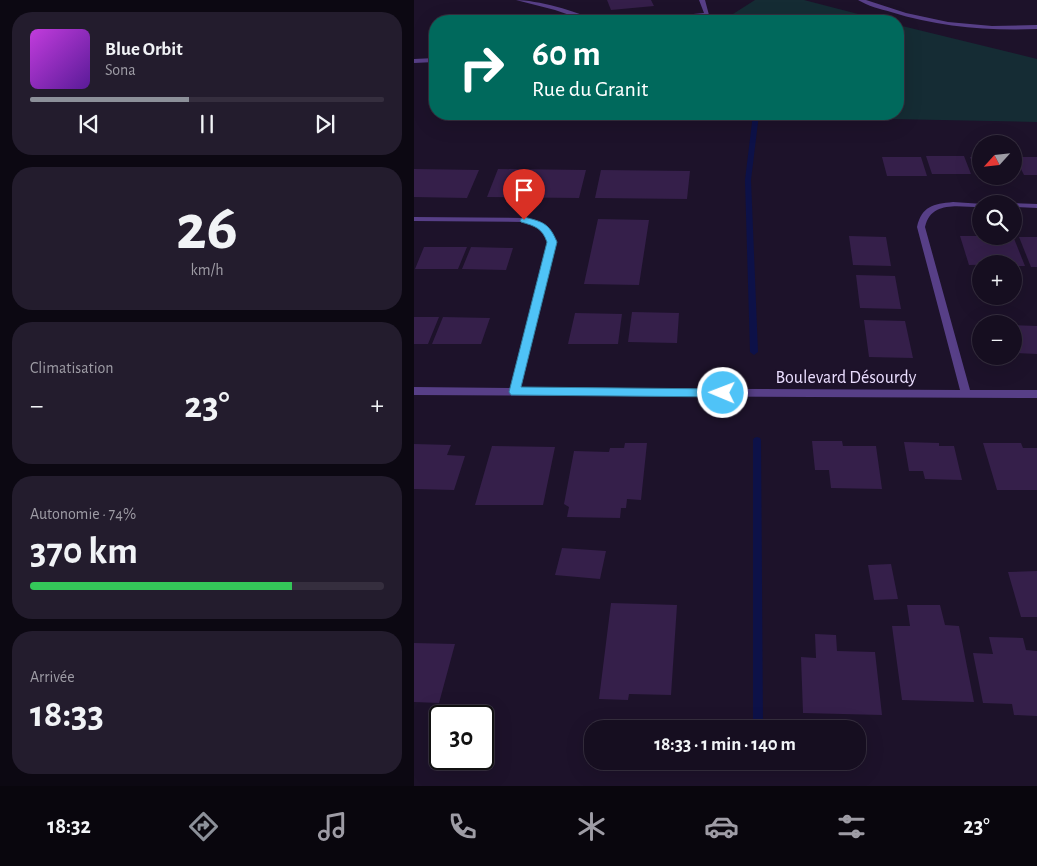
<!DOCTYPE html>
<html lang="fr">
<head>
<meta charset="utf-8">
<style>
	:root { --surface:#160e20; --page:#231c2d; --text:#f1f3f6; --muted:#9e9ca5; --line:#352e3e; --accent:#8c9099 }
	body { margin:0; font-family:"Alegreya Sans",sans-serif; background:var(--page); color:var(--text); height:100vh; display:flex; flex-direction:column; font-size:19px; white-space:nowrap }
	* { box-sizing:border-box; margin:0 }
	p { font-size:16px; color:var(--muted) }
	.icon { flex:none; width:28px; height:28px; fill:none; stroke:currentColor; stroke-width:2; stroke-linecap:round; stroke-linejoin:round }
	.map { position:relative; flex:1; overflow:hidden }
	.panel { display:flex; flex-direction:column; gap:12px; padding:12px; background:#0c0812; width:414px }
	.panel>* { flex:none }
	.top-card { position:absolute; left:15px; top:15px; width:475px; height:105px; border-radius:20px; box-shadow:0 5px 20px #0002,0 0 0 1px var(--line); background:#00695c; color:#fff; overflow:hidden }
	.needle { width:32px; rotate:243deg }
	.tools { position:absolute; left:558px; top:135px; display:grid; gap:10px }
	.tools a { display:grid; place-items:center; width:50px; height:50px; border-radius:50%; background:var(--surface); box-shadow:0 5px 20px #0002,0 0 0 1px var(--line); font-size:25px }
	.speed { position:absolute; left:15px; top:705px; display:flex; gap:10px; font-size:25px; font-weight:700; text-align:center }
	.speed>* { display:grid; place-content:center; width:65px; height:65px; border-radius:50%; background:var(--surface); box-shadow:0 5px 20px #0002,0 0 0 1px var(--line); line-height:1 }
	.speed .limit { border:2px solid #111; border-radius:8px; background:#fff; color:#111 }
	.pin { position:absolute; display:grid; place-items:center; width:42px; height:42px; color:#fff; margin:-51px -21px; border-radius:50% 50% 50% 0; rotate:-45deg; box-shadow:0 0 5px #0007 }
	.pin .icon { rotate:45deg }
	.me { position:absolute; width:55px; margin:-28px; rotate:271deg; stroke-linejoin:round; filter:drop-shadow(0 0 4px #0008) }
	.turn { display:flex; align-items:center; gap:18px; height:105px; padding:0 20px; font-size:22px }
	.turn .icon { width:65px; height:65px; stroke-width:2.5 }
	.turn b { display:block; font-size:35px; line-height:42px }
	.big { font-size:38px; font-weight:600; line-height:1.1 }
	.panel .card { flex:1; display:flex; flex-direction:column; justify-content:center; gap:8px; min-width:0; padding:0 18px; border-radius:20px; background:var(--page) }
	.panel .dial { align-items:center; gap:0 }
	.dial b { font-size:65px; line-height:1 }
	.song { display:flex; align-items:center; gap:15px }
	.cover { width:60px; height:60px; border-radius:8px; background:linear-gradient(135deg,hsl(290 70% 55%),hsl(270 70% 35%)) }
	.played { height:5px; border-radius:2px; background:linear-gradient(90deg,var(--accent) 45%,var(--line) 45%) }
	.keys { display:flex; justify-content:space-around; direction:ltr }
	.heat { display:flex; justify-content:space-between; align-items:center; font-size:28px; direction:ltr }
	.charge { height:8px; border-radius:4px; background:linear-gradient(90deg,#34c759 74%,var(--line) 0) }
	.trip { position:absolute; left:170px; top:720px; width:282px; height:50px; border-radius:20px; background:var(--surface); box-shadow:0 5px 20px #0002,0 0 0 1px var(--line); font-weight:600; line-height:50px; text-align:center }
	.menu { display:flex; height:80px; justify-content:space-around; align-items:center; background:#09060d; color:var(--muted) }
	.menu .icon { width:35px; height:35px }
	.menu .current { color:var(--accent) }
	.menu b { font-size:22px; color:var(--text) }
	main { display:flex; flex:1; min-height:0 }
	.map>svg:first-child { display:block }
	.green { fill:#152c34 }
	.lines { fill:none; stroke-linecap:round; stroke-linejoin:round }
	.stream { fill:#0d1148; fill-rule:evenodd }
	.building { fill:#351f4a }
	.lane { fill:#573f87; fill-rule:evenodd }
	.street { fill:#573f87; fill-rule:evenodd }
	.route { fill:#4fc3f7; stroke:#337fa1 }
	.labels { text-anchor:middle; stroke-width:4; stroke-linejoin:round; paint-order:stroke }
	.street-label { font-size:18px; fill:#eaddfe; stroke:#1d122a }
</style>
</head>
<body>
<main>
<section class="panel">
<div class="card">
<div class="song"><i class="cover"></i><div><b>Blue Orbit</b><p>Sona</p></div></div>
<div class="played"></div>
<div class="keys"><svg class="icon" aria-label="previous" viewBox="0 0 24 24"><path d="M18 5L8 12l10 7zM5 5v14"/></svg><svg class="icon" aria-label="pause" viewBox="0 0 24 24"><path d="M8 5v14M16 5v14"/></svg><svg class="icon" aria-label="next" viewBox="0 0 24 24"><path d="M6 5l10 7-10 7zM19 5v14"/></svg></div>
</div>
<div class="card dial"><b>26</b><p>km/h</p></div>
<div class="card"><p>Climatisation</p>
<div class="heat"><a>−</a><b class="big">23°</b><a>+</a></div>
</div>
<div class="card"><p>Autonomie · 74%</p><b class="big">370 km</b><div class="charge"></div></div>
<div class="card"><p>Arrivée</p><b class="big">18:33</b></div>
</section>
<div class="map">
<svg width="624" height="786" viewBox="0 0 624 786">
	<rect width="100%" height="100%" fill="#1d122a"/>
	<path class="green" d="M341,0h49l81,21h-163z
		M484,25l139,34v63l-353,-7 214,-1z"/>
	<g class="lines">
		<path class="stream" d="M339,114h6l-8,66 7,172 -4,3 -4,-3 -5,-172z
			M343,437l3,1 1,2 2,289h-10v-289l1,-2z"/>
	</g>
	<path class="building" d="M193,0h44l3,6 -43,4z
		M512,156h38l7,18h-39z
		M468,157h39l6,19h-40z
		M556,157h10v19h-2z
		M601,157h23v18h-14z
		M0,169l65,1 -12,28 -53,-1z
		M84,169l88,1 -7,28 -92,-1z
		M187,170l89,1 -3,28 -92,-1z
		M184,219l51,1 -10,65 -55,-1z
		M435,236l37,1 5,29 -38,-1z
		M546,236h53l12,30h-12v-2l-44,1z
		M605,237h19v30h-7z
		M10,247h43l-9,22h-43z
		M57,247l42,1 -7,22 -44,-1z
		M442,275l39,1 6,33 -41,-1z
		M218,312l47,1 -2,30 -49,-1z
		M161,313l47,1 -4,30h-50z
		M0,317h25l-11,27h-14z
		M29,317l47,1 -9,26h-49z
		M450,320l41,1 8,37 -44,-1z
		M599,325l24,1 1,28 -25,-1z
		M398,441h30l1,5h33l6,43 -51,-1 -2,-18h-14z
		M490,442l35,1v3h15l8,34 -37,-1 -2,-8h-14z
		M211,443h22l-6,57 -14,-1 -1,9h-5l-1,10 -53,-1 2,-10 -5,-3 10,-53 35,1 1,-4h14z
		M569,443h38l2,5h15v42h-41z
		M0,444l37,1 -4,10 18,1 -11,34 -40,-1z
		M78,446l63,1 -12,58h-68z
		M148,548l44,3 -6,28 -45,-4z
		M477,564l7,35 -24,1 -6,-35z
		M624,571v46h-17l-13,-45z
		M197,603l66,2 -6,90 -42,-1 -1,6 -29,-1z
		M493,605h33l5,20 14,1 15,76 -72,-2 -10,-74h18z
		M401,634l21,1 1,16 38,1 7,63 -79,-2 -2,-56 15,1z
		M575,637l34,1 3,12 12,1v65l-24,-1 -2,-11 -29,-1 -10,-50 20,1z
		M0,643l41,1 -16,59 -25,-1z"/>
	<g class="lines">
		<path class="lane" d="M102,0c20,0 62,11 79,21h-8l-32,-11z
			M285,0h6l4,15 -55,6h-17l3,-2 64,-6z
			M444,0h8l40,13 42,9 44,4 46,-1v4c-51,2 -99,-2 -147,-17 -11,-3 -23,-6 -33,-12z
			M21,58v4l-21,1v-4z"/>
		<path class="street" d="M539,202l30,2h-3v3c-21,0 -49,-7 -55,20l45,163h68v8l-624,-3v-8l97,1 37,-146c-5,-12 -12,-16 -24,-20l-110,-1v-4l110,1c16,4 25,9 32,24l-35,146 439,2 -43,-163c5,-21 16,-23 36,-25z
			M596,203l28,1v4l-25,-1v-3z"/>
	</g>
	<path class="route" d="M110,217c19,5 25,6 33,25l-36,145 202,2 4,1 2,3 -2,4 -216,-2 -2,-3 38,-150c-5,-14 -12,-16 -26,-20l-1,-2z"/>
	<g class="labels">
		<g class="street-label">
			<text x="432" y="383">Boulevard Désourdy</text>
		</g>
	</g>
</svg>
<div class="tools">
<a><svg class="needle" viewBox="-14 -14 28 28"><path d="M0-13l5 13h-10z" fill="#e53935"/><path d="M0 13l5-13h-10z" fill="#9e9ca5"/></svg></a>
<a><svg class="icon" aria-label="search" viewBox="0 0 24 24"><circle cx="10" cy="10" r="6"/><path d="M15 15l6 6"/></svg></a>
<a>+</a>
<a>−</a>
</div>
<div class="speed"><div class="limit">30</div></div>
<div class="pin" style="left:110px;top:220px;background:#d93025"><svg class="icon" aria-label="arrive" viewBox="0 0 24 24"><path d="M6 21V4h12l-3 4 3 4H6"/></svg></div>
<svg class="me" style="left:309px;top:393px" viewBox="-20 -20 40 40"><circle r="17" fill="#4fc3f7" stroke="#fff" stroke-width="3"/><path d="M0-11L8 9 0 5-8 9z" fill="#fff"/></svg>
<div class="trip">18:33 · 1 min · 140 m</div>
<div class="top-card">
<div class="turn"><svg class="icon" aria-label="right" viewBox="0 0 24 24"><path d="M7 20v-9h11M14 6l5 5-5 5"/></svg><div><b>60 m</b>Rue du Granit</div></div>
</div>
</div>
</main>
<nav class="menu">
<b>18:32</b>
<svg class="icon current" aria-label="directions" viewBox="0 0 24 24"><path d="M12 3l9 9-9 9-9-9zM9 14v-3h6M13 9l2 2-2 2"/></svg>
<svg class="icon" aria-label="music" viewBox="0 0 24 24"><path d="M9 18V5l10-2v13"/><circle cx="6" cy="18" r="3"/><circle cx="16" cy="16" r="3"/></svg>
<svg class="icon" aria-label="phone" viewBox="0 0 24 24"><path d="M5 4h4l2 5-3 2q2 4 5 5l2-3 5 2v4C11 20 4 13 5 4z"/></svg>
<svg class="icon" aria-label="climate" viewBox="0 0 24 24"><path d="M12 3v18M4 7l16 10M4 17L20 7"/></svg>
<svg class="icon" aria-label="car" viewBox="0 0 24 24"><path d="M5 17H2v-5l4-1 3-4h7l3 4 3 1v5h-3M9 17h6M6 11h13"/><circle cx="7" cy="17" r="2"/><circle cx="17" cy="17" r="2"/></svg>
<svg class="icon" aria-label="filters" viewBox="0 0 24 24"><path d="M4 7h16M4 17h16"/><circle cx="9" cy="7" r="2"/><circle cx="15" cy="17" r="2"/></svg>
<b>23°</b>
</nav>
</body>
</html>
